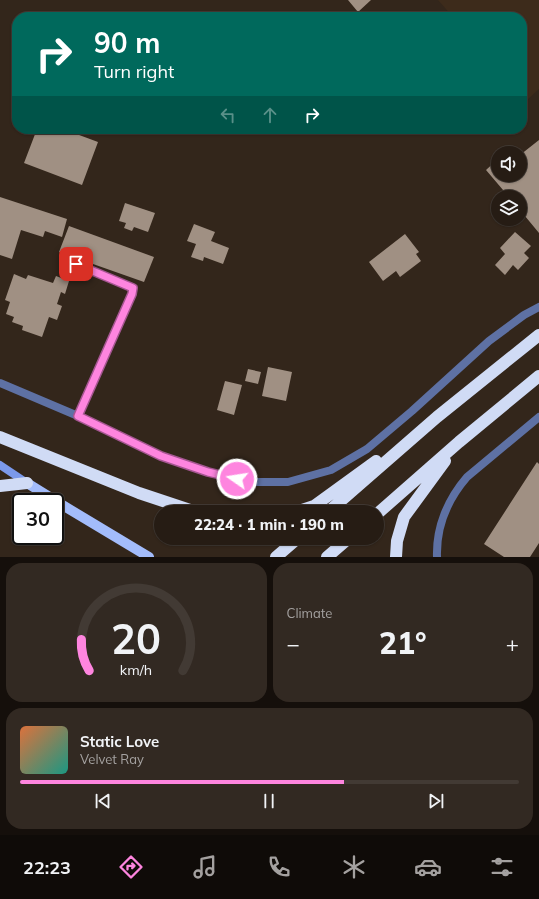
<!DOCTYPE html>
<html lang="en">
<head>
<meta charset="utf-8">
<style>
	:root { --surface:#261c14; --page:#322922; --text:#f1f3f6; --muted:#a4a1a0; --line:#423a34; --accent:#fe85df }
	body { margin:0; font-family:Mulish,sans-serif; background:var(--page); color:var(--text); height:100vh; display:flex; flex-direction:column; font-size:15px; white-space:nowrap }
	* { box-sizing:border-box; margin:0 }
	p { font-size:13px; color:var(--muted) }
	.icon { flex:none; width:22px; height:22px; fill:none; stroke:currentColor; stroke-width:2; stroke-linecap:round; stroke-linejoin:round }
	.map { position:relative; height:557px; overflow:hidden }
	.side { display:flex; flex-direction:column; gap:6px; padding:6px; background:#150f0b; flex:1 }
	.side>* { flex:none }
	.top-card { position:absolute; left:12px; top:12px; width:515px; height:122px; border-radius:16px; box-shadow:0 1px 3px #0004,0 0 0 1px var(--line); background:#00695c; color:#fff; overflow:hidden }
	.buttons { position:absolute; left:491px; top:146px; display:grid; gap:8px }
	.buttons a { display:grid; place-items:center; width:36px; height:36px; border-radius:50%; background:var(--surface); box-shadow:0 1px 3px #0004,0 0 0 1px var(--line); font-size:20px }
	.speed { position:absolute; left:12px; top:493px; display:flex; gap:8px; font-size:20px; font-weight:700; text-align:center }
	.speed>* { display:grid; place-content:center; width:52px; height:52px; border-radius:50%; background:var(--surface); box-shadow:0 1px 3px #0004,0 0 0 1px var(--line); line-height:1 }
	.speed .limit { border:2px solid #111; border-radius:6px; background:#fff; color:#111 }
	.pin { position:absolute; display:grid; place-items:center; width:34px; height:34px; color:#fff; margin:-17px; border-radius:8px; box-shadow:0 2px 6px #0006 }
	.me { position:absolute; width:44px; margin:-22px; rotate:283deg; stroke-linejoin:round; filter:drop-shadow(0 0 3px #0008) }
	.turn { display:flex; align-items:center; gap:14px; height:84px; padding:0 16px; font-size:18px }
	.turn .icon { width:52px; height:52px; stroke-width:2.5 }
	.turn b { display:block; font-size:28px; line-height:34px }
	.lanes { display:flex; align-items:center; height:38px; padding:0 16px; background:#0003; justify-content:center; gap:20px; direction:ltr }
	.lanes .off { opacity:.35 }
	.big { font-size:30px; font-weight:800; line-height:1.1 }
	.side .widget { flex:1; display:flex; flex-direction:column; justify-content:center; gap:6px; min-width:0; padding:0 14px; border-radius:16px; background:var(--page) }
	.side .dial { align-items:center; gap:0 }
	.dial svg { height:104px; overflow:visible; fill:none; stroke:var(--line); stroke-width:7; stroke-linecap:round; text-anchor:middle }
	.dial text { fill:var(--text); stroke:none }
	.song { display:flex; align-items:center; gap:12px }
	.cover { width:48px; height:48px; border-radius:6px; background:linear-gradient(135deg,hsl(20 70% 55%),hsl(170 70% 35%)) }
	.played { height:4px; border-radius:2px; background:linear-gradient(90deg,var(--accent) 65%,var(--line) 65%) }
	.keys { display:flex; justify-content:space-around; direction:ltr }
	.heat { display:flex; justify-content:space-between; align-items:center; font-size:22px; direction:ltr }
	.side .tiles { flex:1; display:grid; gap:6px; grid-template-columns:1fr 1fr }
	.widget:last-child { grid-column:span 2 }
	.trip { position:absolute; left:154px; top:505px; width:230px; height:40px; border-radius:20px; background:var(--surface); box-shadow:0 1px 3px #0004,0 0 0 1px var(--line); font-weight:800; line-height:40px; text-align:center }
	.menu { display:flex; height:64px; justify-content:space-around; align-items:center; background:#0f0b08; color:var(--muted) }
	.menu .icon { width:28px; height:28px }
	.menu .selected { color:var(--accent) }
	.menu b { font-size:18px; color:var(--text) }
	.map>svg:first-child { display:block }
	.built { fill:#3d2b1b }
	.building { fill:#a09083 }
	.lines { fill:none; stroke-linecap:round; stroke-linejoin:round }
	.lane { stroke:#5e71a4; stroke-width:7 }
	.street { stroke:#5e71a4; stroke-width:8 }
	.secondary { stroke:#7b99eb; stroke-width:8 }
	.primary { stroke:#a3bcfb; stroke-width:10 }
	.highway { stroke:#d0dbf5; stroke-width:12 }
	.route-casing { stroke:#a55691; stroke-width:10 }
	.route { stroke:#fe85df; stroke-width:7 }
</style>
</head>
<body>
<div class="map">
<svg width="539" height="557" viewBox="0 0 539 557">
	<rect width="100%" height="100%" fill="#33261b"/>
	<path class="built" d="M438,0h101v89l-13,12 -4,-4v-80h-69z"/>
	<path class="building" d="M348,0h23l-13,12z
		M37,129h26l35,13 -16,43 -58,-22z
		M539,140v93l-19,-23v-13h-11l-23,-27 12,-11v16h22v-20z
		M0,197l67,22 -5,18 -17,-6 -2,6 -22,-7 -9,29 -12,-4z
		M125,203l30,10 -7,19 -14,-5 -2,4 -8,-3 2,-5 -7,-2z
		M194,224l21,8 -4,9 18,7 -6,16 -19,-7 -1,4 -12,-4 5,-13 -9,-3z
		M69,226l85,31 -10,25 -85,-30z
		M515,232l16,14 -7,7 5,5 -11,12 -5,-5 -8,10 -10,-10 10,-11 -5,-6z
		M405,234l14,18 -3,2 5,7 -21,16 -4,-6 -13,10 -14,-19z
		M14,274l12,5 2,-4 25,8 3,-7 13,5 -4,13 -4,-2 -4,12 5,2 -5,14 -8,-3 -7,20 -20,-7 1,-4 -11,-4 2,-5 -8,-3 4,-12 -5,-2z
		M268,367l24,5 -6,29 -24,-5z
		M248,369l13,3 -3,12 -13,-3z
		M225,381l17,4 -8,30 -17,-5z
		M537,462l2,2v79l-9,14h-26l-20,-13z"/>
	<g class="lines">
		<path class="lane" d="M75,264l58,24v6l-55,122"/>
		<path class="street" d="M0,383l78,33 83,40 47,16 44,10h36l43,-12 36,-21 45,-38 77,-70 35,-26 15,-8
			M437,557c-1,-30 11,-58 30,-80l72,-60"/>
		<path class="secondary" d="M0,465l27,18"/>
		<path class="primary" d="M27,483l42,26 80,48"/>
		<path class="highway" d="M0,437l139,56 57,19
			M0,486l27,-3
			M296,512l18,-6 62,-45
			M328,512l109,-95 102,-82
			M377,514l82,-72 80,-66
			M276,557l22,-19
			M327,557l22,-19
			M396,557l1,-16 7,-24 41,-56"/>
	</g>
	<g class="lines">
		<g class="route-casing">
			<path id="route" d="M76,264l57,24 -1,6 -54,122 83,40 47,16 29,7"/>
		</g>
		<use href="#route" class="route"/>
	</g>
</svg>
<div class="buttons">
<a><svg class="icon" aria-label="sound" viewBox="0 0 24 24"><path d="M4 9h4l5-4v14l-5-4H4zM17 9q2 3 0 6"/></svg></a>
<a><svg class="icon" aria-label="layers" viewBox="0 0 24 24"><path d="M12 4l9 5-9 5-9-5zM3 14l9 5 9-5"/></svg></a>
</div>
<div class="speed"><div class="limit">30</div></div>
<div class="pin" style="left:76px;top:264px;background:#d93025"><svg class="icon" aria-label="arrive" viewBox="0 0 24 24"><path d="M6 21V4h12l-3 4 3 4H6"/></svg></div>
<svg class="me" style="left:237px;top:479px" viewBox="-20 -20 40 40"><circle r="17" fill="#fe85df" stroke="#fff" stroke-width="3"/><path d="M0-11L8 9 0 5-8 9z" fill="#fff"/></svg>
<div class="trip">22:24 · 1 min · 190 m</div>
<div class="top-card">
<div class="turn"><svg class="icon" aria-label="right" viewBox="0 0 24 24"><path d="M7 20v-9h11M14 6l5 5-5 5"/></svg><div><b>90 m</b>Turn right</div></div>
<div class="lanes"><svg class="icon off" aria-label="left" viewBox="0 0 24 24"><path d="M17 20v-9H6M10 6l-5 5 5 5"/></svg><svg class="icon off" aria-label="ahead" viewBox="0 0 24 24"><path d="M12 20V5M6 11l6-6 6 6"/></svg><svg class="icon" aria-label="right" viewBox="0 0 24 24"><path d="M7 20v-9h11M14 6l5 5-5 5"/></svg></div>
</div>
</div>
<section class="side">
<div class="tiles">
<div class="widget dial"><svg viewBox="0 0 100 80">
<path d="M14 69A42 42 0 1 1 86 69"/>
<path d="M14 69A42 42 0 0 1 8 45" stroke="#fe85df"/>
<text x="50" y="56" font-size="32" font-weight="700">20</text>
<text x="50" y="72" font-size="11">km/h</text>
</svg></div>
<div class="widget"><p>Climate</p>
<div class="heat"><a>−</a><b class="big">21°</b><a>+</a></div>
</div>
<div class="widget">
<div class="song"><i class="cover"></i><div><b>Static Love</b><p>Velvet Ray</p></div></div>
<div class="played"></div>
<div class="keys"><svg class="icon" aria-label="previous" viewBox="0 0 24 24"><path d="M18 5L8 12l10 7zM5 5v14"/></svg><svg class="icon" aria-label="pause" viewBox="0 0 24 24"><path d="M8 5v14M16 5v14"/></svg><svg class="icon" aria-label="next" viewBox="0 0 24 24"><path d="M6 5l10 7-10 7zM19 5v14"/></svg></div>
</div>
</div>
</section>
<nav class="menu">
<b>22:23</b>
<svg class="icon selected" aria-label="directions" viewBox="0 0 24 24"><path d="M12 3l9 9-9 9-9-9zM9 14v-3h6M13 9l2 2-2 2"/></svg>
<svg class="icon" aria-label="music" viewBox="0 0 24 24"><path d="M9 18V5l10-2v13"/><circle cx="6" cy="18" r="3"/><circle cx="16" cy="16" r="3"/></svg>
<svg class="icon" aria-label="phone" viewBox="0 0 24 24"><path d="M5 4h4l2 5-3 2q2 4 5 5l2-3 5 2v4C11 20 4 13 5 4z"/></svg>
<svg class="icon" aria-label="climate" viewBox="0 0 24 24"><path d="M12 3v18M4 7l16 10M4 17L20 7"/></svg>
<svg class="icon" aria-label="car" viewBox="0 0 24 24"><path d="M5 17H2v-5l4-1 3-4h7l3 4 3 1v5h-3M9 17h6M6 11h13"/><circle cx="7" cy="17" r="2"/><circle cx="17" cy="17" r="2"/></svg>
<svg class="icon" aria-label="filters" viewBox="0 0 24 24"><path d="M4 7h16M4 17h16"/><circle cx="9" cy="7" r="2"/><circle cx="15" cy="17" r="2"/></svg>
</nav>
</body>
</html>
